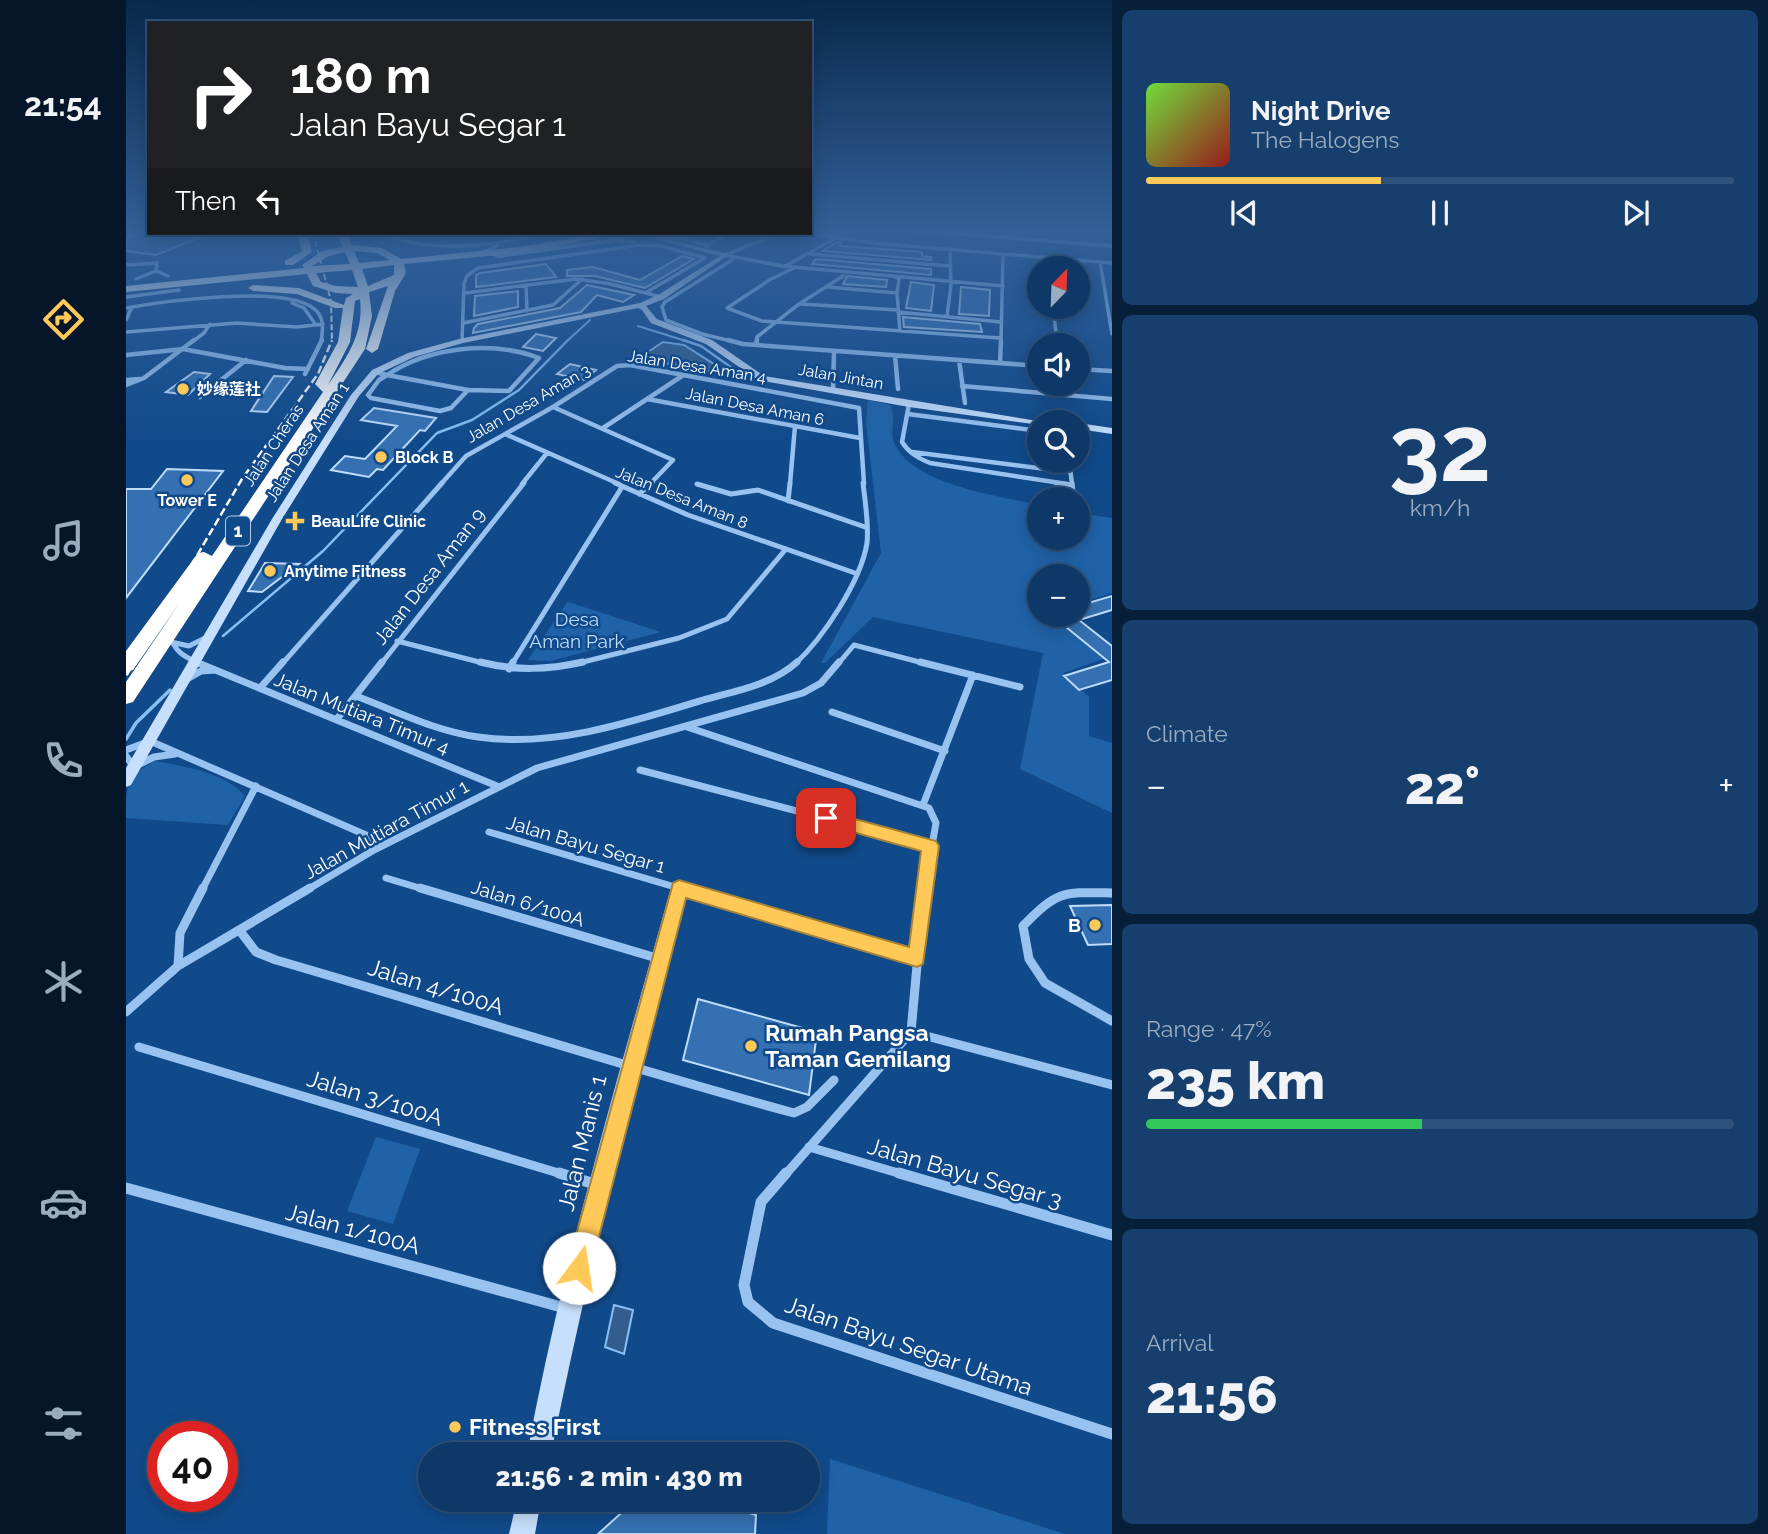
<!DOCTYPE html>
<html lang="en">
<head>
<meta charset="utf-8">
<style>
	:root { --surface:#0d3868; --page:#163f6e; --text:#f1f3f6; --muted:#9aacc0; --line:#2d527c; --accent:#ffc958 }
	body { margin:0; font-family:Raleway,"Noto Sans SC",sans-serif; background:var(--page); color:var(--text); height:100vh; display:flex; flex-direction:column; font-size:26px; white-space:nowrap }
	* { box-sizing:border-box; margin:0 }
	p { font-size:23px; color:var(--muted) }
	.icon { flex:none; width:38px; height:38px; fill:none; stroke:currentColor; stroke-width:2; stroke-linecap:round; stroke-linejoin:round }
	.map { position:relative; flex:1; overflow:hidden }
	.drawer { display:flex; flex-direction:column; gap:10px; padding:10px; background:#071f39; width:656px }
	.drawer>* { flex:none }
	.guide { position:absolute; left:21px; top:21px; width:665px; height:214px; border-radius:0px; box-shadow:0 4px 18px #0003,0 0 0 2px var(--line); background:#202124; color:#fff; overflow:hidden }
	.needle { width:46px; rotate:23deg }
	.fabs { position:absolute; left:901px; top:256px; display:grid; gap:14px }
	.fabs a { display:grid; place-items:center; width:63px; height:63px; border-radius:50%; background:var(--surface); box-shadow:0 4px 18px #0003,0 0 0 2px var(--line); font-size:35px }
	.speed { position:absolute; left:21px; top:1421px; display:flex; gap:14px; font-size:35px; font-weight:700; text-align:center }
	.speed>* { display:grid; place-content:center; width:91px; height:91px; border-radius:50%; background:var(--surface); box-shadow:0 4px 18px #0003,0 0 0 2px var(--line); line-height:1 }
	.speed .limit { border:10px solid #d22; background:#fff; color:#111 }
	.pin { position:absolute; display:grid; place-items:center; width:60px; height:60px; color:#fff; margin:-30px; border-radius:14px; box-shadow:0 4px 10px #0006 }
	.me { position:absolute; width:77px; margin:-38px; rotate:14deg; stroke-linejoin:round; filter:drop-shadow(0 0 5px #0008) }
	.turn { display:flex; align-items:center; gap:24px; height:147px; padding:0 28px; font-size:32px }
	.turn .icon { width:91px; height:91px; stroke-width:2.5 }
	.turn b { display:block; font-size:49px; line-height:60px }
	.then { display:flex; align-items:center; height:66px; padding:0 28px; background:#0003; gap:14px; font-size:26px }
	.big { font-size:52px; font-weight:800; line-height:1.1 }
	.drawer .tile { flex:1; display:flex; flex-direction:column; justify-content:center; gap:10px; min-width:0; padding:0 24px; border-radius:10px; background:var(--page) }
	.drawer .dial { align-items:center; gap:0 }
	.dial b { font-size:91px; line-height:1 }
	.song { display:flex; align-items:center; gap:21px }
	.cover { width:84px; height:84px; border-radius:10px; background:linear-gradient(135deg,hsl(100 70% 55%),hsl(0 70% 35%)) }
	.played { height:7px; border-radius:4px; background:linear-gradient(90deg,var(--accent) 40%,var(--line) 40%) }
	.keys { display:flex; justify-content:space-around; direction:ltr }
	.heat { display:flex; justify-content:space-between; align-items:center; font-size:38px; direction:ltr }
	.charge { height:10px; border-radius:5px; background:linear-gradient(90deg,#34c759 47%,var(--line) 0) }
	.trip { position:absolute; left:292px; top:1442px; width:402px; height:70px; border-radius:35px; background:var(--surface); box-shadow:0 4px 18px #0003,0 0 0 2px var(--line); font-weight:800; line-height:70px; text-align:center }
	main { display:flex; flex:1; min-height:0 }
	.menu { display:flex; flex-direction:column; width:126px; justify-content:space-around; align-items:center; background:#05162a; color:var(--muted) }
	.menu .icon { width:49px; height:49px }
	.menu .active { color:var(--accent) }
	.menu b { font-size:32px; color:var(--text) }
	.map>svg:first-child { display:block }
	.green { fill:#2062a8 }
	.water { fill:#325d8d; stroke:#89bff5; stroke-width:2 }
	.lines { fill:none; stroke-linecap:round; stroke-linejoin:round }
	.stream-far2 { stroke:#89bff5; stroke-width:2 }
	.stream-far1 { stroke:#89bff5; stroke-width:2.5 }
	.stream { stroke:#89bff5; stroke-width:3.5 }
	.building { fill:#3571b2; stroke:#beddfc; stroke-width:2 }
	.street-far5 { stroke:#98c3f1; stroke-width:3.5 }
	.street-far4 { stroke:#98c3f1; stroke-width:4.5 }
	.street-far3 { stroke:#98c3f1; stroke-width:5 }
	.street-far2 { stroke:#98c3f1; stroke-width:7 }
	.street-far1 { stroke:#98c3f1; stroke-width:9 }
	.street { stroke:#98c3f1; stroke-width:11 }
	.secondary { fill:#c6dffc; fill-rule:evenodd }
	.highway { fill:#fff; fill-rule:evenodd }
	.rail-far2 { stroke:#fff; stroke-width:2; stroke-dasharray:6 2.5; stroke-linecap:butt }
	.rail-far1 { stroke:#fff; stroke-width:2.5; stroke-dasharray:8 3.5; stroke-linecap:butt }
	.rail { stroke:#fff; stroke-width:3.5; stroke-dasharray:12 5; stroke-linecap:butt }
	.route { fill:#ffc958; stroke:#a68339; stroke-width:2 }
	.poi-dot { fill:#ffc958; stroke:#114a8b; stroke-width:2.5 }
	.labels { text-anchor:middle; stroke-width:5; stroke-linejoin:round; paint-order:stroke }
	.far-street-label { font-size:16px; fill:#fff; stroke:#114a8b }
	.far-poi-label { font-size:16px; font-weight:bold; fill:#fff; stroke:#114a8b; text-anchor:start }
	.shield { fill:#114a8b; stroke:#b8c9dc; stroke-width:2 }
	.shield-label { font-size:18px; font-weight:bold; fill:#fff }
	.street-label { font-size:19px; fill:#fff; stroke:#114a8b }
	.park-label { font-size:19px; fill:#beddfc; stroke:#114a8b }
	.poi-label { font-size:19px; font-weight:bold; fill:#fff; stroke:#114a8b; text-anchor:end }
	.near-street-label { font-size:23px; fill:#fff; stroke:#114a8b }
	.near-poi-label { font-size:23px; font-weight:bold; fill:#fff; stroke:#114a8b; text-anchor:start }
</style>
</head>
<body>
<main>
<nav class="menu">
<b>21:54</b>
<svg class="icon active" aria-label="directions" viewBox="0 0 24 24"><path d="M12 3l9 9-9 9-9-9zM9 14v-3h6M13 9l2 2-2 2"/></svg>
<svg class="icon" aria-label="music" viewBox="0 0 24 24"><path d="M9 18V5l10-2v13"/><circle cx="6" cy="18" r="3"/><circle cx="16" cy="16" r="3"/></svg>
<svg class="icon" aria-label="phone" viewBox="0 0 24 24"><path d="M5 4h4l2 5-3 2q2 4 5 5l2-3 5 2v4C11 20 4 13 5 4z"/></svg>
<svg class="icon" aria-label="climate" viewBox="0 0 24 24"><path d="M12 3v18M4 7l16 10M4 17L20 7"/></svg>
<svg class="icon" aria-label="car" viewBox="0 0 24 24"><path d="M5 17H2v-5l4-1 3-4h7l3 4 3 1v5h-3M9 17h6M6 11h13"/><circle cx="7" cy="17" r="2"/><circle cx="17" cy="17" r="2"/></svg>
<svg class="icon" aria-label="filters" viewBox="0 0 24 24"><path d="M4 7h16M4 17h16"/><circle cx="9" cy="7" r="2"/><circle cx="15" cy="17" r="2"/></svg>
</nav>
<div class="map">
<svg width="986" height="1534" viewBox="0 0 986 1534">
	<rect width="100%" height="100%" fill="#114a8b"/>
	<path class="green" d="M742,400l22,5c7,12 -1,25 4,37 17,43 106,54 145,63l1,32h38v-24l34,5v75l-34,11v-28h-38v38h20l49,43 -46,16 26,24v39l23,7v70l-92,-44 23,-116 -170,-36 -48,46h-4l60,-110 -15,-130z
		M442,601v1l93,30 -111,29 -22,-1z
		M29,761c29,5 71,12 90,35l-17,29 -102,-7c0,-31 0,-42 29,-57z
		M250,1137l44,12 -27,75 -46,-13z
		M704,1459l235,75h-238z"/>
	<path class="water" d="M537,342l21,3 36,23 -8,4 -73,-14z
		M488,1305l19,5 -9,44 -19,-7z"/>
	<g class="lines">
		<path class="stream-far2" d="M512,326l51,16
			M440,342l24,-22"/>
		<path class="stream-far1" d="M557,340l18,6 31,22
			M97,636l100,-85 114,-118 35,-13 47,-30 49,-50"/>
		<path class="stream" d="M0,739l10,-16 34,-33"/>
	</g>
	<path class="building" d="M23,229v4h62l-55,22 -30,-4v-13z
		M712,242h3l-1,4 82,6v4l9,1v3l-108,-9z
		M556,256l12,3 -49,29 -50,-12h-28v-6l26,-3 47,13z
		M690,259l115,10v6l-119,-11z
		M420,264l10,13 -80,10v-12l4,-2z
		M721,276l40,4 -1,7 -43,-3z
		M785,282l23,3 -3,26 -25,-3z
		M461,285l47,10 -11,7 -26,-7 -16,17 -108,21 1,-5 4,-4 82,-16z
		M835,287l29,3 -1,26 -30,-2z
		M392,291v16l-44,9 1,-20z
		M777,317l77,7 2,8 -78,-5z
		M410,334l20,4 -13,13 -20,-4z
		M444,364l26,6 -12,10 -27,-6z
		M68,372l16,2 -22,21 -22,-3z
		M148,376l19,1 -26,35 -16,-1z
		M248,408l62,10 -11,13 -5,-1 -37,40 -6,-1 -8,8 -38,-7 14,-14 20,3 32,-33 -36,-6z
		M41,469l56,2 -97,127v-109h25z
		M139,563l34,1 -37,28 -14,-1z
		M986,596v14l-33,10 33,26v34l-33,10 -15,-14 45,-14 -59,-48h28v-8z
		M986,905v39l-24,1 -18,-39z
		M572,999l119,33 -8,63 -126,-35z
		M504,1500h74l52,15 -1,19h-157l31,-28z"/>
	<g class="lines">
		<path class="street-far5" d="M770,229l216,17
			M977,229h9
			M256,233c51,23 116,11 169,0
			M683,233l63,10 240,20
			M528,237l28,1 25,7
			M580,246l23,-13
			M684,254l139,12
			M599,255l57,11 221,20
			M599,255l55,-22
			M606,260l-67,42 -3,5 4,13 36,14 33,8
			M974,262l12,72
			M0,265l31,-2 -1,8
			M661,265l49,-27
			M668,268l-23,11 -44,29 35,13 238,17
			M769,277l4,2 -2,14 3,38
			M10,279l20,-8 12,5
			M400,285l1,26
			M702,287l69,6
			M339,293l111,-14 35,5 50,13
			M0,297l53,-7
			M166,303l12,5 12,17
			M675,304l97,6
			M927,306l4,36
			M0,308c39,-7 156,-23 187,0 12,8 10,21 8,34
			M772,312l103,10
			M821,316l4,-31 -1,-36
			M0,320l6,-13
			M337,323l90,-18 29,-26
			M0,332l111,-9 60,4 26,-3
			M336,341l2,-58 3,-7 11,-8 162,-23 22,1 43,12 -60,35
			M66,342l12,-9 6,-9
			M630,342l1,-5 42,-33 44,-28 1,-4
			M875,342l2,-88"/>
		<path class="street-far4" d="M602,340l15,4 297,22
			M931,340v5
			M630,345l1,-5
			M0,355l57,-6 102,19 23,1
			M769,355l3,34
			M833,360l6,43
			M874,363l1,-23
			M952,369l34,2
			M249,372l12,3
			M179,374l17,-34
			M261,375l81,15
			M261,375l-8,5 -11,15 3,3 69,13 11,-3 17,-18
			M261,375c42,-28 105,-35 152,-17l-30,33 -41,-1
			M0,380l14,-1
			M0,385l18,-7 50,-38
			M836,386l150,13
			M707,390l1,-39
			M74,397l46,-37
			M521,399l213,39
			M783,404l-7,38c7,11 16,16 28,21l137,21
			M427,407l120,53 -23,24
			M782,414l132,17
			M477,428l79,-52
			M379,434l114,50
			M786,452l158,20
			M943,460l3,24
			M315,484l25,-28 87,-49 64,-41 13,-1 229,43 5,76
			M396,484l25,-31
			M664,484l5,-58"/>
		<path class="street-far3" d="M489,483l73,32 167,58
			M930,483l16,2
			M946,483l2,16
			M571,484l34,10 27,-4 107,37
			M513,494l13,-11
			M662,501l2,-18
			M43,634c6,18 14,22 31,30
			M271,641l90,23
			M45,642l18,4 18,-9
			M156,664l160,-181
			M255,664l143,-181
			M386,664l110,-177
			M449,664l104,-26 48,-19 59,-70
			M669,664c28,-26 66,-83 72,-121 2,-19 -2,-42 -4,-60
			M712,664l16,-19 73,19"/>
		<path class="street-far2" d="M70,662l301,124
			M354,662c36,9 67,8 103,0
			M794,662l100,25
			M383,669l4,-7
			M61,679l14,-8 14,-1
			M134,688l23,-26
			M230,696c40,15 79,35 122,41 75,11 154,-15 225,-37 32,-9 69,-15 94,-38
			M706,712l113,39
			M211,719l45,-57
			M561,727l242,81 7,15 -12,67
			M0,750l24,-9 216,94 8,15
			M0,756l8,11 20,-10 21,-3
			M514,770l290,76
			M797,805l50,-130
			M363,832l196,58
			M260,878l40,12
			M76,890l54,-104
			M181,890l67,-40 163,-82 266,-75 18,-10 18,-21"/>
		<path class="street-far1" d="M294,888l240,71
			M553,888l238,70
			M986,893c-49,-1 -54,-3 -89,33l6,33 16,24 67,38
			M114,931l16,21 20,8c173,50 344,106 518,153l13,-6 27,-27
			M52,966l2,-33 23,-45
			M0,1012l52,-46 132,-78
			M785,1032l201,53
			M13,1047l426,128
			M683,1147l96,28
			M659,1175l126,-143 13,-144"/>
		<path class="street" d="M433,1173l39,12
			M660,1173l-25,29 -17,83 4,17 25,21 339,111
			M773,1173l213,62
			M0,1188l439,120"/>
		<path class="secondary" d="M507,233h10l84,21v2l-63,43 -18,7 11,13 55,21 52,36 280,46h-4v3l-131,-18 -151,-27 -52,-36 -55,-21 -9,-13 -4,-2 -175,35 -49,14 -36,17 -19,22 -77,123 -151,266 -5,2v-19l146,-249 79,-124 21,-25 36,-17 51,-14 181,-36 18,-8 62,-39z
			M490,238l22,3 -3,2 -19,-1 -117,16 -19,-6 18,-9 2,3 -11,6 10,2z
			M952,423l34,5v6l-34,-5z
			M553,881l6,2 2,5c-50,188 -98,376 -136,566h-24c35,-190 92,-380 144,-566l2,-5z
			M391,1500h24l-6,34h-26z"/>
		<path class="highway" d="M171,233h10l5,19 -19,13h-8v-4l17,-10z
			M211,233h10l5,12 30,3 19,11 118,-12 87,-14h21l-108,20 -115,11 2,9 -11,18 -17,58 -6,4 -6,-4 22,-63 -19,6 3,24 -7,33 -232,353 -7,2v-22l55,-81 -48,69 -7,2v-21l72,-98 6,-1 8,4 111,-164 -8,-8 23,-42 5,-34h-8l-38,-14 -44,-3 -5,-3 5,-3 46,3 45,17 2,-7 7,-4 -17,-1 -23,-7 -6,-12 -181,18v-6l178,-18 -2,-3 20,-14 21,-4zM228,251l23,2 13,7 -31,3zM219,252l5,12 -38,2 17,-10zM268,265v10l-26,11 -6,-17zM226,270l6,17 -22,-1 -15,-4 -5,-9zM234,299c4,35 -13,58 -32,86l22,-43 5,-41z"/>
		<path class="rail-far2" d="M187,233l18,68 1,41"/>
		<path class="rail-far1" d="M7,664l109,-185 76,-105 14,-34"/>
		<path class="rail" d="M0,675l8,-13"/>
	</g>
	<linearGradient id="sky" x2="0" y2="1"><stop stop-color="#09294c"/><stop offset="0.52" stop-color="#326098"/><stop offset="1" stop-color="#326098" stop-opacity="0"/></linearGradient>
	<rect width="986" height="443" fill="url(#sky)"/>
	<path class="route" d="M700,811l110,30 3,5 -16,118 -6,3 -231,-69 -95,370 -4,8 -8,4 -9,-4 -3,-8 106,-385 6,-3 230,67 12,-96 -101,-28 -2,-5 2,-5z"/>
	<g class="poi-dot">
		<circle cx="57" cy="389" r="7"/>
		<circle cx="255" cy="457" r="7"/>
		<circle cx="61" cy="480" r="7"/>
		<path d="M165.5 510.5h7v7h7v7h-7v7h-7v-7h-7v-7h7z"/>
		<circle cx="144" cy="571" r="7"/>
		<circle cx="969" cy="925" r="7"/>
		<circle cx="625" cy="1046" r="7"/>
		<circle cx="329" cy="1427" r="7"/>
	</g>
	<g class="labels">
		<g class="far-street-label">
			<text transform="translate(571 366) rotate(9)" y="6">Jalan Desa Aman 4</text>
			<text transform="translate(715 376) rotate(10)" y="6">Jalan Jintan</text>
			<text transform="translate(402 403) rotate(-30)" y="6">Jalan Desa Aman 3</text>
			<text transform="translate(629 406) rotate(11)" y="6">Jalan Desa Aman 6</text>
			<text transform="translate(181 442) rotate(-57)" y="6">Jalan Desa Aman 1</text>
			<text transform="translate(147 445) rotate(-56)" y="6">Jalan Cheras</text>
			<text transform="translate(556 497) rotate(22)" y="6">Jalan Desa Aman 8</text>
		</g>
		<g class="far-poi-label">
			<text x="71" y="395">妙缘莲社</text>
			<text x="269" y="463">Block B</text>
			<text x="61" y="506" text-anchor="middle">Tower E</text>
			<text x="185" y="527">BeauLife Clinic</text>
			<text x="158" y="577">Anytime Fitness</text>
		</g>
		<rect class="shield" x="100" y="516.5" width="24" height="29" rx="5"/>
		<g class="shield-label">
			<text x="112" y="537">1</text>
		</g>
		<g class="street-label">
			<text transform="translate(303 576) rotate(-52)" y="7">Jalan Desa Aman 9</text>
			<text transform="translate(236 713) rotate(22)" y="7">Jalan Mutiara Timur 4</text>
			<text transform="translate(260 829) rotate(-29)" y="7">Jalan Mutiara Timur 1</text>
			<text transform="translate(460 844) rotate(16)" y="7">Jalan Bayu Segar 1</text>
			<text transform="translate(402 903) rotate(17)" y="7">Jalan 6/100A</text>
		</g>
		<g class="park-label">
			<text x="451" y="626">Desa<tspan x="451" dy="22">Aman Park</tspan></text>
		</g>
		<g class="poi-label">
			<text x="955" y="932">B</text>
		</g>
		<g class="near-street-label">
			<text transform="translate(310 987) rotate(17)" y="8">Jalan 4/100A</text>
			<text transform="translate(249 1098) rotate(17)" y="8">Jalan 3/100A</text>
			<text transform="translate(456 1143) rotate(-76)" y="8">Jalan Manis 1</text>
			<text transform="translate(839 1173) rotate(16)" y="8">Jalan Bayu Segar 3</text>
			<text transform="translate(227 1229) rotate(15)" y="8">Jalan 1/100A</text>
			<text transform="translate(783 1346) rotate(19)" y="8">Jalan Bayu Segar Utama</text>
		</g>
		<g class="near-poi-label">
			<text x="639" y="1041">Rumah Pangsa<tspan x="639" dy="26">Taman Gemilang</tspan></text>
			<text x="343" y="1435">Fitness First</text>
		</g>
	</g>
</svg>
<div class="fabs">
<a><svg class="needle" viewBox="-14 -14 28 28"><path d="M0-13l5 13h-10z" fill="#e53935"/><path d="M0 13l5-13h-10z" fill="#9aacc0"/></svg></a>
<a><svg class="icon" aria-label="sound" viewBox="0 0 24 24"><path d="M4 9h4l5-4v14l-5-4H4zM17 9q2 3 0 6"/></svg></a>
<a><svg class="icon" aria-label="search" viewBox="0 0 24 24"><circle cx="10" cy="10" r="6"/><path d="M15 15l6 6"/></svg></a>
<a>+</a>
<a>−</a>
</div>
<div class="speed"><div class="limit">40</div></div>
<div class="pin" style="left:700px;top:818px;background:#d93025"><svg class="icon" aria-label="arrive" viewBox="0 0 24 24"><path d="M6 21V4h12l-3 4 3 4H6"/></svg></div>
<svg class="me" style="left:453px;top:1268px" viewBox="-20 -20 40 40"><circle r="19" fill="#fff"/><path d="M0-13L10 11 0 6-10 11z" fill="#ffc958"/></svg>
<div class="trip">21:56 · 2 min · 430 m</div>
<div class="guide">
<div class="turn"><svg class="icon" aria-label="right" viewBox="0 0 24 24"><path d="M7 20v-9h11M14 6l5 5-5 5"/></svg><div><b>180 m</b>Jalan Bayu Segar 1</div></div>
<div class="then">Then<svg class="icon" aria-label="left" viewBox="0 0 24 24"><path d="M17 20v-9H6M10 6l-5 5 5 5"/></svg></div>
</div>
</div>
<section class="drawer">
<div class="tile">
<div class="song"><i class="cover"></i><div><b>Night Drive</b><p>The Halogens</p></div></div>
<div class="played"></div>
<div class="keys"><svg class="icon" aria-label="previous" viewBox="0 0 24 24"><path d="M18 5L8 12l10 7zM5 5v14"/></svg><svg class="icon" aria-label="pause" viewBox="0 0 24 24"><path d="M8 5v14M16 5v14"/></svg><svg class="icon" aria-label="next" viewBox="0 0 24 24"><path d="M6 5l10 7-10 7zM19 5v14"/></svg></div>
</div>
<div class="tile dial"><b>32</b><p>km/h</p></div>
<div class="tile"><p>Climate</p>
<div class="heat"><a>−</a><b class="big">22°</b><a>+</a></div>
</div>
<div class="tile"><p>Range · 47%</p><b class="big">235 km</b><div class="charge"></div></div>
<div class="tile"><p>Arrival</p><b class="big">21:56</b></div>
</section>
</main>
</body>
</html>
